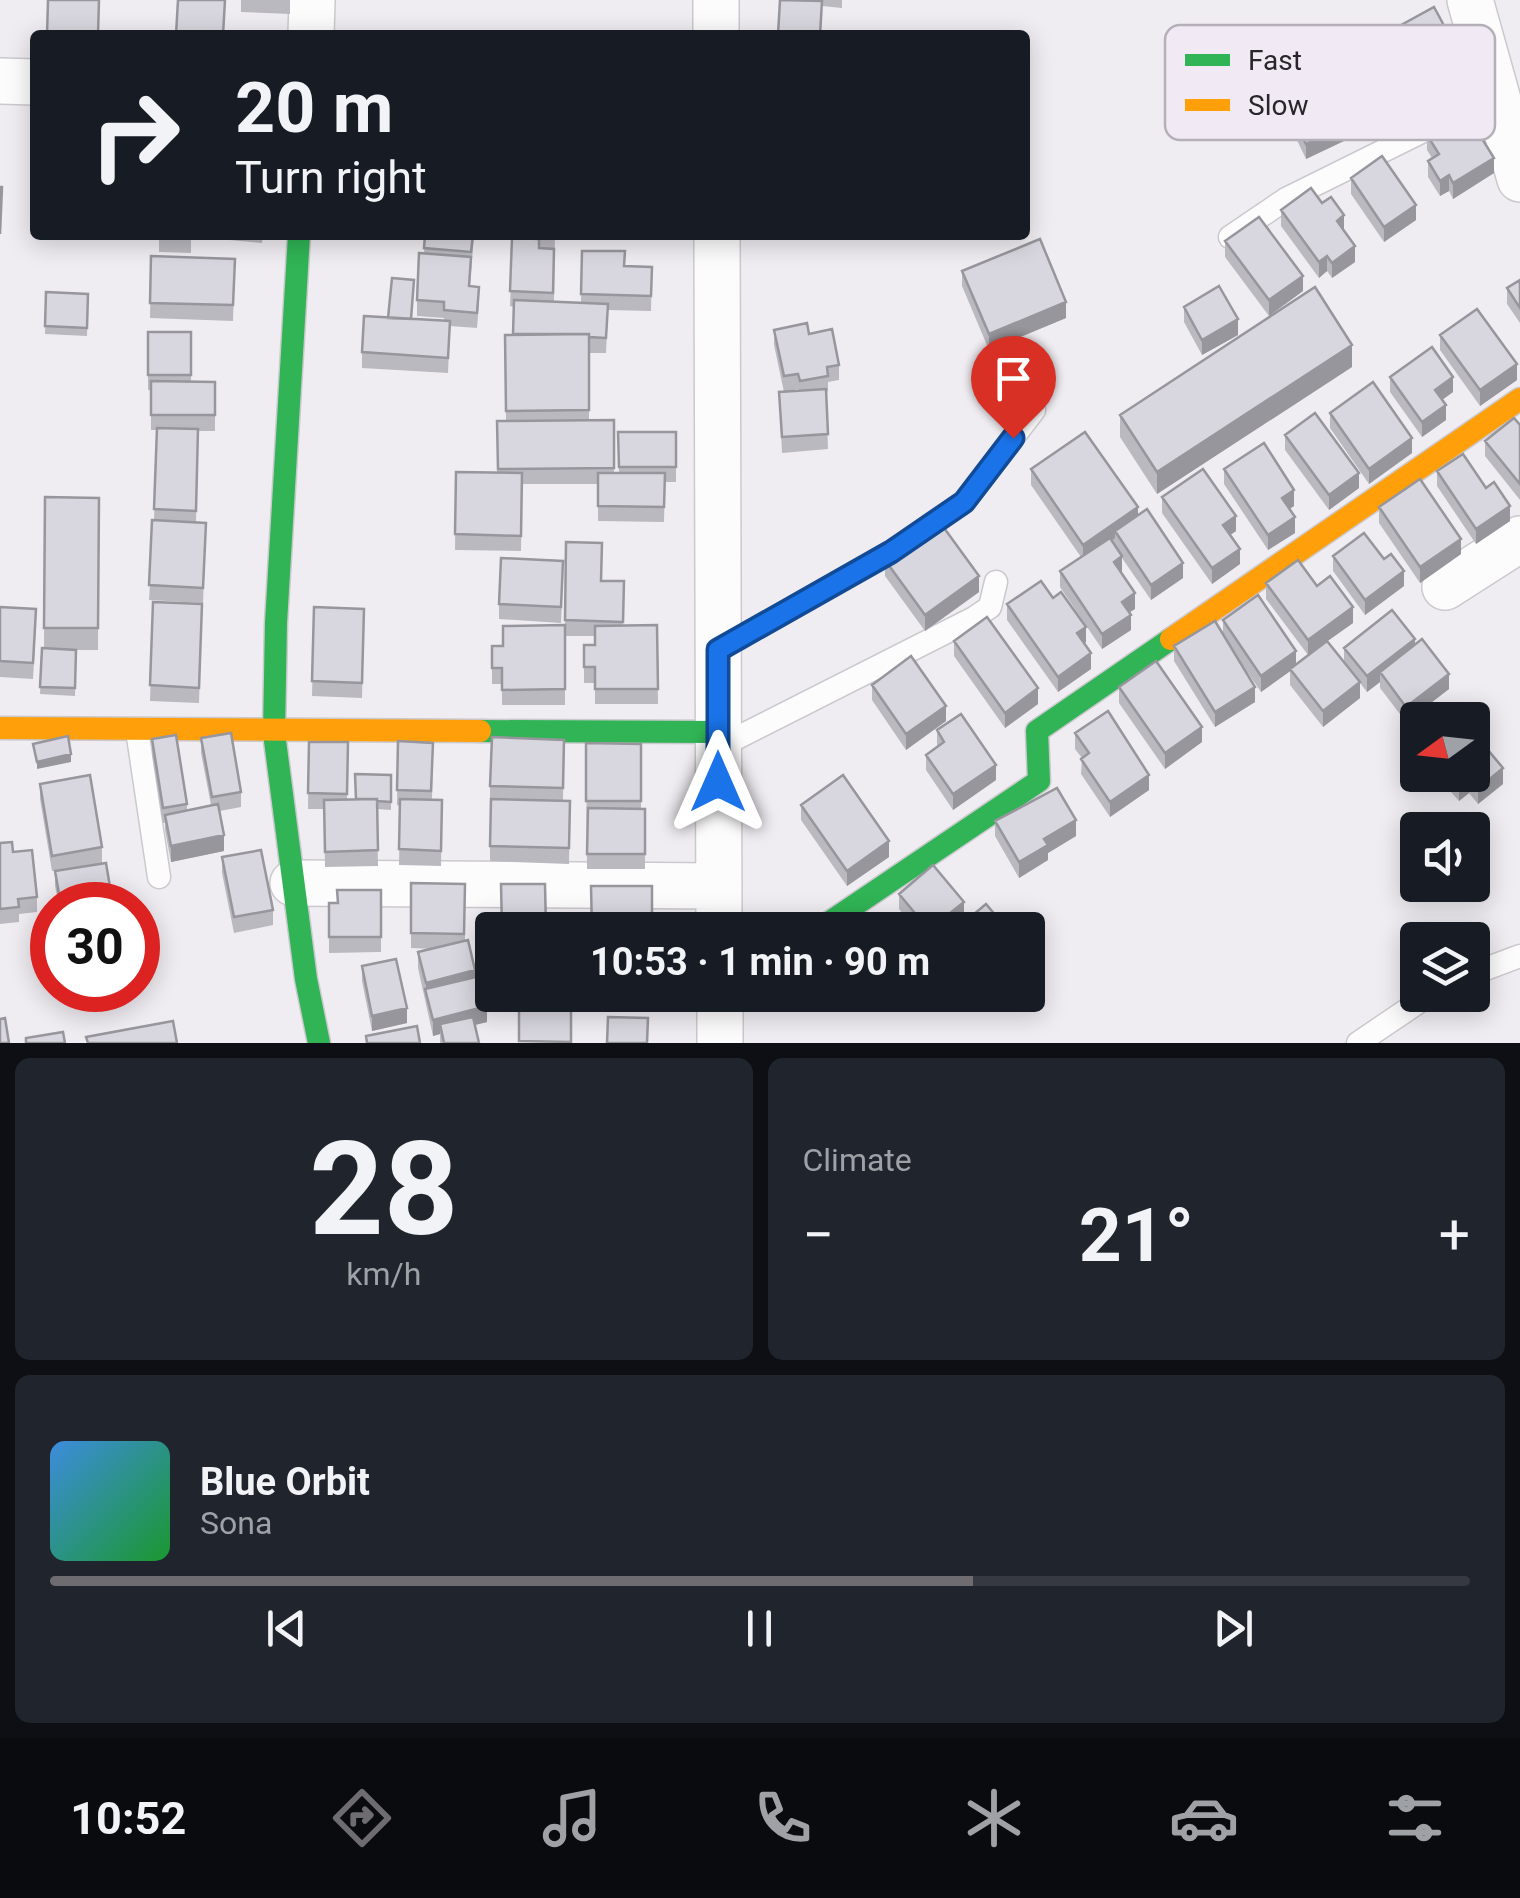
<!DOCTYPE html>
<html lang="en">
<head>
<meta charset="utf-8">
<style>
	:root { --surface:#171b24; --page:#20242c; --text:#f1f3f6; --muted:#9ea1a6; --line:#363941; --accent:#6e6c70 }
	body { margin:0; font-family:Roboto,sans-serif; background:var(--page); color:var(--text); height:100vh; display:flex; flex-direction:column; font-size:38px; white-space:nowrap }
	* { box-sizing:border-box; margin:0 }
	p { font-size:32px; color:var(--muted) }
	.icon { flex:none; width:55px; height:55px; fill:none; stroke:currentColor; stroke-width:2; stroke-linecap:round; stroke-linejoin:round }
	.map { position:relative; height:1043px; overflow:hidden }
	.side { display:flex; flex-direction:column; gap:15px; padding:15px; background:#0d0f14; flex:1 }
	.side>* { flex:none }
	.top-card { position:absolute; left:30px; top:30px; width:1000px; height:210px; border-radius:10px; box-shadow:0 5px 25px #0003; background:#171b24; color:var(--text); overflow:hidden }
	.needle { width:65px; rotate:255deg }
	.fabs { position:absolute; left:1400px; top:702px; display:grid; gap:20px }
	.fabs a { display:grid; place-items:center; width:90px; height:90px; border-radius:10px; background:var(--surface); box-shadow:0 5px 25px #0003; font-size:50px }
	.speed { position:absolute; left:30px; top:882px; display:flex; gap:20px; font-size:50px; font-weight:700; text-align:center }
	.speed>* { display:grid; place-content:center; width:130px; height:130px; border-radius:50%; background:var(--surface); box-shadow:0 5px 25px #0003; line-height:1 }
	.speed .limit { border:15px solid #d22; background:#fff; color:#111 }
	.pin { position:absolute; display:grid; place-items:center; width:85px; height:85px; color:#fff; margin:-102px -42px; border-radius:50% 50% 50% 0; rotate:-45deg; box-shadow:0 0 10px #0007 }
	.pin .icon { rotate:45deg }
	.me { position:absolute; width:110px; margin:-55px; rotate:0deg; stroke-linejoin:round; filter:drop-shadow(0 0 8px #0008) }
	.turn { display:flex; align-items:center; gap:35px; height:210px; padding:0 40px; font-size:45px }
	.turn .icon { width:130px; height:130px; stroke-width:2.5 }
	.turn b { display:block; font-size:70px; line-height:85px }
	.big { font-size:75px; font-weight:700; line-height:1.1 }
	.side .tile { flex:1; display:flex; flex-direction:column; justify-content:center; gap:15px; min-width:0; padding:0 35px; border-radius:15px; background:var(--page) }
	.side .dial { align-items:center; gap:0 }
	.dial b { font-size:130px; line-height:1 }
	.song { display:flex; align-items:center; gap:30px }
	.cover { width:120px; height:120px; border-radius:15px; background:linear-gradient(135deg,hsl(210 70% 55%),hsl(130 70% 35%)) }
	.played { height:10px; border-radius:5px; background:linear-gradient(90deg,var(--accent) 65%,var(--line) 65%) }
	.keys { display:flex; justify-content:space-around; direction:ltr }
	.heat { display:flex; justify-content:space-between; align-items:center; font-size:55px; direction:ltr }
	.side .tiles { flex:1; display:grid; gap:15px; grid-template-columns:1fr 1fr }
	.tile:last-child { grid-column:span 2 }
	.trip { position:absolute; left:475px; top:912px; width:570px; height:100px; border-radius:10px; background:var(--surface); box-shadow:0 5px 25px #0003; font-weight:700; line-height:100px; text-align:center }
	.menu { display:flex; height:160px; justify-content:space-around; align-items:center; background:#090b0e; color:var(--muted) }
	.menu .icon { width:70px; height:70px }
	.menu .on { color:var(--accent) }
	.menu b { font-size:45px; color:var(--text) }
	.map>svg:first-child { display:block }
	.lines { fill:none; stroke-linecap:round; stroke-linejoin:round }
	.lane-casing { stroke:#cbc9cd; stroke-width:25 }
	.street-casing { stroke:#cbc9cd; stroke-width:48 }
	.fast-casing { stroke:#cbc9cd; stroke-width:25 }
	.slow-casing { stroke:#cbc9cd; stroke-width:25 }
	.lane { stroke:#fdfcfd; stroke-width:22 }
	.street { stroke:#fdfcfd; stroke-width:45 }
	.fast { stroke:#30b455; stroke-width:22 }
	.slow { stroke:#ff9f0a; stroke-width:22 }
	.wall { fill:#bab9c0 }
	.shaded-wall { fill:#97969c }
	.building { fill:#d8d7df; stroke:#97969c; stroke-width:2.5 }
	.route-casing { stroke:#114b97; stroke-width:25 }
	.route { stroke:#1a73e8; stroke-width:18 }
	.key { fill:#f1eaf5; stroke:#b5afb8; stroke-width:2.5 }
	.key-label { font-size:28px; fill:#28262a }
</style>
</head>
<body>
<div class="map">
<svg width="1520" height="1043" viewBox="0 0 1520 1043">
	<rect width="100%" height="100%" fill="#f0edf2"/>
	<g class="lines">
		<g class="lane-casing">
			<path id="lane" d="M1230,237l56,-38 210,-104
				M718,650l173,-98 73,-50 70,-92
				M137,730l22,147
				M721,746l253,-128 16,-11 6,-25
				M1472,974l48,-18
				M1358,1043l71,-48"/>
		</g>
		<g class="street-casing">
			<path id="street" d="M716,0v35
				M1470,0l50,179
				M311,35l1,-35
				M0,81l35,1
				M717,235l2,695
				M1445,587l75,-48
				M293,883l426,3
				M720,995v48"/>
		</g>
		<g class="fast-casing">
			<path id="fast" d="M299,235l-23,388 -2,110 32,246 13,64
				M480,731l238,1
				M818,930l221,-149 -2,-50 134,-92"/>
		</g>
		<g class="slow-casing">
			<path id="slow" d="M1171,639l349,-240
				M0,728l480,3"/>
		</g>
		<use href="#lane" class="lane"/>
		<use href="#street" class="street"/>
		<use href="#fast" class="fast"/>
		<use href="#slow" class="slow"/>
	</g>
	<path class="wall" d="M241,0h49v14l-49,-2z
		M780,0h62v8l-20,-2 -1,29h-43z
		M1394,29l75,58 -40,22 -35,-65z
		M1341,62l63,51 -38,18 -25,-54z
		M1292,92l54,48 -40,19 -13,-27v-15l3,-1 -4,-9z
		M1427,135l67,38 -41,26 -4,-8 -9,5 -12,-19v-16l4,-3 -5,-8z
		M1351,178l65,42 -32,22 -33,-48z
		M1322,203l22,28 11,31 -23,16 -5,-7 -8,7 -38,-52v-16z
		M159,235h32v18l-32,-1z
		M219,235h44l-1,8 -43,-4z
		M425,235h49l-4,51 9,17 -2,25 -27,-2 -2,47 -86,-5v-16l49,-33 33,2v-3l-27,-2v-16l7,-46z
		M513,235h42l-1,67 27,1 1,-52 43,15 27,1 -1,44 -43,-1 -2,43h-17v67h25v53h5l-1,-41h58v50h-11l-1,40 -66,-1v-37h-76l-1,67 -66,-1 1,-78 41,1v-52h9l-1,-86h8l1,-28 -4,-1z
		M1225,241l78,50 -34,25 -44,-59z
		M151,256l84,3 -2,62 -83,-3z
		M962,271l104,47 -77,32 -27,-64z
		M1520,280v43l-13,-19v-16z
		M46,292l42,2 -1,42 -42,-2z
		M1184,307l54,28 -36,20 -18,-33z
		M774,330l35,4 30,31v15l-11,2v9l-2,1 2,57 -46,4 -3,-61 20,-1 -1,-2 -14,3 -10,-47z
		M148,332h43v50h24v49h-17l-2,91 10,1 -3,80 -54,-3 5,-80 3,-90h-6v-40h-3z
		M1440,335l77,45 -37,26 -40,-56z
		M1352,367l-195,127 -37,-57v-22z
		M1390,377l63,15 -11,8 4,20 -24,17 -32,-45z
		M1330,413l82,40 -43,31 -39,-56z
		M1520,425v75l-35,-44v-15z
		M1285,435l74,53 -30,22 -44,-60z
		M1031,469l107,47 45,62 -32,22 -29,-42 -1,14 14,37 -6,3 2,18 -29,19 -42,-62v-16l21,-14 -50,-72z
		M1224,469l70,37 -5,3 6,24 -27,17 -44,-66z
		M1437,471l73,50 -34,23 -39,-58z
		M45,497l54,1 -1,152h-22l-1,46 -35,-2 2,-46h2z
		M1162,497l74,34 -6,4 10,29 -28,20 -50,-71z
		M1379,507l82,47 -41,29 -41,-60z
		M566,542l35,39h23l-1,44h34l1,79h-63v-21h-11v-22l11,-16v-9h-30v69h-63v-21h-10v-38h11l62,-18z
		M1333,556l71,30 -39,29 -32,-44z
		M885,560l94,32 -54,39 -40,-55z
		M563,577l-2,46 -62,-4v-15z
		M1266,583l51,3 36,37 -26,18 17,21v-14l71,-3 34,44 -43,33 -26,-34v-6l-13,10 -7,-9v15l-37,29 -33,-42v-14l-29,21 -29,-42 23,52 -40,25 -41,-66v-15l49,-12v-14l73,45 12,-10 -42,-56z
		M153,602l49,2 -3,99 -49,-2z
		M1007,604l79,38 -2,1 7,26 -33,23 -51,-72z
		M0,607l36,18 -3,54 -33,-2z
		M314,607l50,2 -2,89 -50,-2z
		M954,641l84,63 -33,24 -51,-72z
		M872,685l74,36 -40,29 -34,-50z
		M1119,687l83,55 -37,27 -46,-66z
		M937,730l59,50 -43,30 -27,-40v-15l11,-8z
		M1075,733l74,57 -39,27 -29,-43 1,-16 -7,-9z
		M201,738l40,54v15l-21,4 4,40 -53,11 -6,-32v-7h-2l-11,-69v-15l35,65v6l24,-5 -10,-52z
		M564,740l-1,61h7l-1,63 -79,-3v-75z
		M398,741l35,2 -1,57h10l-1,66 -42,-1 1,-59 -3,-1z
		M309,742h39l-1,57h8l36,-24v35l-14,-1 1,57 -53,1 -1,-58h-16z
		M586,743l55,1v65h4v60h-58z
		M1443,775h29l31,9 -25,20 -9,-11 -10,8 -16,-18z
		M40,784l62,63v16l-50,8 -12,-72z
		M801,805l88,52 -42,29 -46,-66z
		M995,821l81,15 -28,17v7l-29,18 -24,-42z
		M0,843l13,9 24,45v15l-18,2v8l-19,2z
		M222,857l51,53v15l-39,8 -12,-60z
		M55,871l58,34h-54l-4,-19z
		M411,883l54,1v56l22,82 -12,3 4,18h-39v-9l-7,2 -15,-68v-16l15,-3 -22,-1z
		M381,890v62l-52,1v-50h9z
		M899,894l65,24 -15,12h-33l-17,-21z
		M362,966l45,57 -35,8 -10,-50z"/>
	<path class="shaded-wall" d="M1469,72v15l-40,22v-16z
		M1404,98v15l-38,18v-16z
		M1346,125v15l-40,19v-15z
		M1494,158v15l-41,26v-16z
		M1449,175v16l-9,5v-15z
		M1416,205v15l-32,22v-15z
		M1344,215v16l-7,-10z
		M1355,246v16l-23,16v-15z
		M1327,256v15l-8,7v-16z
		M1303,276v15l-34,25v-16z
		M1066,302v16l-77,32v-16z
		M1238,319v16l-36,20v-15z
		M1352,345v22l-195,127v-22z
		M1517,364v16l-37,26v-16z
		M1453,377v15l-18,13v-15z
		M1446,405v15l-24,17v-15z
		M1412,438v15l-43,31v-15z
		M1359,473v15l-30,22v-15z
		M1294,490v16l-12,8v-16z
		M1510,506v15l-34,23v-15z
		M1138,507v15l-23,9v7l-32,22v-15z
		M1236,516v15l-13,9v-15z
		M1295,517v16l-27,17v-15z
		M1461,539v15l-41,29v-16z
		M1240,549v15l-28,20v-16z
		M1122,556v16l-8,5v-15z
		M1183,563v15l-32,22v-15z
		M1404,571v15l-39,29v-15z
		M979,576v16l-54,39v-16z
		M1135,593v16l-13,8v-15z
		M1353,607v16l-45,32v-15z
		M1131,615v15l-29,19v-15z
		M1086,627v15l-9,6v-15z
		M1415,639v15l-35,18v10l-13,10v-16z
		M1296,651v16l-35,25v-16z
		M1091,653v16l-33,23v-15z
		M1449,674v15l-43,33v-15z
		M1360,682v16l-37,29v-16z
		M1255,687v15l-40,25v-15z
		M1038,688v16l-33,24v-15z
		M946,706v15l-40,29v-16z
		M1202,727v15l-37,27v-16z
		M71,754v8l-34,7v-7z
		M996,765v15l-43,30v-16z
		M1503,768v16l-25,20v-15z
		M1149,775v15l-39,27v-15z
		M1469,777v16l-10,8v-15z
		M1076,820v16l-28,17v7l-29,18v-16l25,-23z
		M224,835v16l-53,11v-16z
		M889,841v16l-42,29v-15z
		M964,902v16l-15,12h-18z
		M475,970v15l-49,8v-10z
		M487,1006v16l-45,11 -2,-9v10l-7,2v-16z
		M407,1008v15l-35,8v-15z"/>
	<path class="building" d="M48,0h51l-1,35h-51z
		M178,0h47l-2,35h-47z
		M780,0l42,1 -2,34h-42z
		M1434,7l35,65 -40,21 -35,-64z
		M1325,77l21,48 -40,19 -13,-27 9,-4 -10,-21z
		M1465,111l29,47 -41,25 -4,-8 -9,6 -12,-20 11,-7 -12,-19z
		M1382,156l34,49 -32,22 -33,-49z
		M0,187h2l-2,47z
		M1311,188l11,15 9,-6 13,18 -7,6 18,25 -23,17 -5,-7 -8,6 -38,-52z
		M1259,217l44,59 -34,24 -44,-59z
		M159,235h32v3l-32,-1z
		M425,235h48l-2,17 -47,-4z
		M512,238l27,1v9l15,1 -1,44 -43,-2z
		M1040,239l26,63 -77,32 -27,-63z
		M582,251h43l-1,15 28,1 -1,29 -70,-2z
		M419,253l52,4 -2,29 10,1 -2,26 -33,-3v-8l-27,-2z
		M151,256l84,3 -2,46 -83,-2z
		M392,278l22,2 -3,39 -23,-1z
		M1520,280v28l-13,-20z
		M1219,286l19,33 -36,21 -18,-33z
		M1315,287l37,58 -195,127 -37,-57z
		M46,292l42,2 -1,34 -42,-2z
		M514,300l94,4 -2,34 -17,-1v-3h-76z
		M1477,309l40,55 -37,26 -40,-55z
		M364,316l86,5 -2,37 -86,-6z
		M807,323l2,11 23,-5 7,36 -12,2 1,9 -28,5 -2,-7 -14,2 -10,-46z
		M148,332h43v43h-43z
		M589,334v76l-83,1 -1,-76z
		M1432,347l21,30 -18,13 11,15 -24,17 -32,-45z
		M151,381l64,1v33h-64z
		M1373,382l39,56 -43,31 -39,-56z
		M826,389l2,45 -46,3 -3,-45z
		M1315,413l44,60 -30,22 -44,-60z
		M1514,418l6,7v59l-35,-43z
		M614,420v48l-116,1 -1,-48z
		M157,428l41,1 -2,82 -42,-2z
		M618,432h58v35h-57z
		M1085,432l53,75 -55,38 -52,-76z
		M1264,443l30,47 -12,8 13,19 -27,18 -44,-66z
		M1463,454l23,34 8,-6 16,24 -34,23 -39,-58z
		M1203,469l33,47 -13,9 17,24 -28,19 -50,-71z
		M456,472l66,1 -1,63 -66,-2z
		M598,473h67l-1,34 -66,-1z
		M1420,479l41,60 -41,28 -41,-60z
		M45,497l54,1 -1,130h-54z
		M1147,509l36,54 -32,22 -36,-54z
		M152,520l54,3 -3,65 -54,-3z
		M939,521l40,55 -54,39 -40,-55z
		M1364,533l20,26 7,-5 13,17 -39,29 -32,-44z
		M1110,538l12,18 -8,6 21,31 -13,9 9,13 -29,19 -42,-63z
		M566,542l36,1 -1,38h23l-1,41 -58,-2z
		M501,558l62,3 -2,46 -62,-3z
		M1298,560l19,26 13,-10 23,31 -45,33 -42,-57z
		M1041,581l12,17 8,-6 25,35 -9,6 14,20 -33,24 -51,-73z
		M1258,595l38,56 -35,25 -38,-56z
		M153,602l49,2 -3,84 -49,-3z
		M0,607l36,2 -3,54 -33,-2z
		M314,607l50,2 -2,74 -50,-2z
		M1392,610l23,29 -48,37 -23,-28z
		M987,617l51,71 -33,25 -51,-72z
		M1215,621l40,66 -40,25 -41,-66z
		M565,625v64l-63,1v-22h-10v-22h11v-20z
		M657,625l1,64h-63v-22h-11v-22h11v-19z
		M1422,639l27,35 -43,33 -26,-35z
		M1327,641l33,41 -37,29 -33,-42z
		M42,648l34,2 -1,38 -35,-1z
		M911,656l35,50 -40,28 -34,-49z
		M1156,661l46,66 -37,26 -46,-66z
		M1108,711l41,64 -39,27 -29,-43 8,-6 -14,-20z
		M961,714l35,51 -43,29 -27,-39 18,-13 -7,-12z
		M1472,731l31,37 -25,21 -9,-12 -10,9 -9,-11h22z
		M231,733l10,59 -29,5 -11,-59z
		M176,735l11,69 -24,4 -11,-69z
		M68,736l3,18 -34,8 -4,-18z
		M492,737l72,3 -1,48 -73,-2z
		M398,741l35,2 -2,48 -34,-1z
		M309,742h39l-1,52 -39,-1z
		M586,743l55,1v57h-55z
		M355,774l36,1v27l-14,-1v-2h-21z
		M90,775l12,72 -50,9 -12,-72z
		M843,775l46,66 -42,30 -46,-66z
		M1057,788l19,32 -32,19 4,6 -29,17 -24,-41z
		M377,799l1,51 -53,2 -1,-52z
		M400,799l42,1 -1,51 -42,-2z
		M491,799l79,2 -1,47 -79,-2z
		M218,804l6,31 -53,11 -6,-31z
		M588,808l57,1v45h-58z
		M12,842l1,10 19,-2 5,47 -19,2 1,8 -19,2v-66z
		M261,850l12,60 -39,7 -12,-60z
		M106,863l7,42h-52l-6,-34z
		M933,865l31,37 -35,28 -30,-36z
		M411,883l54,1 -1,50 -53,-1z
		M501,884h44l1,46h-44z
		M591,886h61v44h-60z
		M337,890h44v47h-52v-34h9z
		M986,904l22,26h-53z
		M468,940l7,30 -49,13 -8,-31z
		M396,959l11,49 -35,8 -10,-50z
		M480,976l7,30 -54,14 -8,-31z
		M519,996h52v46l-52,-1z
		M473,1017l6,26h-35l-4,-19z
		M608,1017l40,1 -1,25h-40z
		M5,1018l4,25h-9v-24z
		M173,1021l4,22h-89l-2,-6z
		M417,1026l3,17h-53l-1,-7z
		M63,1032l2,11h-39v-5z"/>
	<g class="lines">
		<g class="route-casing">
			<path id="route" d="M718,782v-132l173,-98 73,-50 49,-64"/>
		</g>
		<use href="#route" class="route"/>
	</g>
	<rect x="1165" y="25" width="330" height="115" rx="15" class="key"/>
	<rect x="1185" y="54" width="45" height="12" fill="#30b455"/>
	<rect x="1185" y="99" width="45" height="12" fill="#ff9f0a"/>
	<g class="key-label">
		<text x="1248" y="70">Fast</text>
		<text x="1248" y="115">Slow</text>
	</g>
</svg>
<div class="fabs">
<a><svg class="needle" viewBox="-14 -14 28 28"><path d="M0-13l5 13h-10z" fill="#e53935"/><path d="M0 13l5-13h-10z" fill="#9ea1a6"/></svg></a>
<a><svg class="icon" aria-label="sound" viewBox="0 0 24 24"><path d="M4 9h4l5-4v14l-5-4H4zM17 9q2 3 0 6"/></svg></a>
<a><svg class="icon" aria-label="layers" viewBox="0 0 24 24"><path d="M12 4l9 5-9 5-9-5zM3 14l9 5 9-5"/></svg></a>
</div>
<div class="speed"><div class="limit">30</div></div>
<div class="pin" style="left:1013px;top:438px;background:#d93025"><svg class="icon" aria-label="arrive" viewBox="0 0 24 24"><path d="M6 21V4h12l-3 4 3 4H6"/></svg></div>
<svg class="me" style="left:718px;top:782px" viewBox="-20 -20 40 40"><path d="M0-17L14 15 0 8-14 15z" fill="#1a73e8" stroke="#fff" stroke-width="4"/></svg>
<div class="trip">10:53 · 1 min · 90 m</div>
<div class="top-card">
<div class="turn"><svg class="icon" aria-label="right" viewBox="0 0 24 24"><path d="M7 20v-9h11M14 6l5 5-5 5"/></svg><div><b>20 m</b>Turn right</div></div>
</div>
</div>
<section class="side">
<div class="tiles">
<div class="tile dial"><b>28</b><p>km/h</p></div>
<div class="tile"><p>Climate</p>
<div class="heat"><a>−</a><b class="big">21°</b><a>+</a></div>
</div>
<div class="tile">
<div class="song"><i class="cover"></i><div><b>Blue Orbit</b><p>Sona</p></div></div>
<div class="played"></div>
<div class="keys"><svg class="icon" aria-label="previous" viewBox="0 0 24 24"><path d="M18 5L8 12l10 7zM5 5v14"/></svg><svg class="icon" aria-label="pause" viewBox="0 0 24 24"><path d="M8 5v14M16 5v14"/></svg><svg class="icon" aria-label="next" viewBox="0 0 24 24"><path d="M6 5l10 7-10 7zM19 5v14"/></svg></div>
</div>
</div>
</section>
<nav class="menu">
<b>10:52</b>
<svg class="icon on" aria-label="directions" viewBox="0 0 24 24"><path d="M12 3l9 9-9 9-9-9zM9 14v-3h6M13 9l2 2-2 2"/></svg>
<svg class="icon" aria-label="music" viewBox="0 0 24 24"><path d="M9 18V5l10-2v13"/><circle cx="6" cy="18" r="3"/><circle cx="16" cy="16" r="3"/></svg>
<svg class="icon" aria-label="phone" viewBox="0 0 24 24"><path d="M5 4h4l2 5-3 2q2 4 5 5l2-3 5 2v4C11 20 4 13 5 4z"/></svg>
<svg class="icon" aria-label="climate" viewBox="0 0 24 24"><path d="M12 3v18M4 7l16 10M4 17L20 7"/></svg>
<svg class="icon" aria-label="car" viewBox="0 0 24 24"><path d="M5 17H2v-5l4-1 3-4h7l3 4 3 1v5h-3M9 17h6M6 11h13"/><circle cx="7" cy="17" r="2"/><circle cx="17" cy="17" r="2"/></svg>
<svg class="icon" aria-label="filters" viewBox="0 0 24 24"><path d="M4 7h16M4 17h16"/><circle cx="9" cy="7" r="2"/><circle cx="15" cy="17" r="2"/></svg>
</nav>
</body>
</html>
